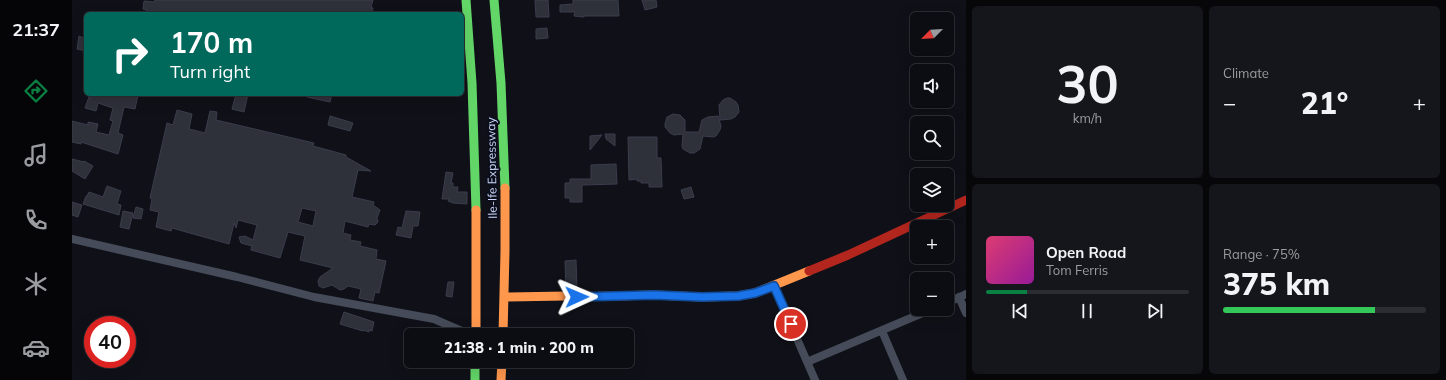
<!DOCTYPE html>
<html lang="en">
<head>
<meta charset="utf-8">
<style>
	:root { --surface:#0c0d12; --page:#15161b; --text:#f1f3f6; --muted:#9a9c9f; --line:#2c2d32; --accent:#0b8043 }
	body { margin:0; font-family:Mulish,sans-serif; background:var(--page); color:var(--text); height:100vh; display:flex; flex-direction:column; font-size:15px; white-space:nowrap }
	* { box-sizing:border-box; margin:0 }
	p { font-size:13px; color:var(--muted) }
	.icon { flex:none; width:22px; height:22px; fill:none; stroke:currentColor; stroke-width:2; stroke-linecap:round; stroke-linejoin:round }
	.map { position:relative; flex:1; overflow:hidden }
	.side { display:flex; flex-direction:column; gap:6px; padding:6px; background:#07070a; width:480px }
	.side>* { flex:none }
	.hud { position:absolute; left:12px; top:12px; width:380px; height:84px; border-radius:6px; box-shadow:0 4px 16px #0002,0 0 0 1px var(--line); background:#00695c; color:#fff; overflow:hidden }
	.needle { width:26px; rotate:246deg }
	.tools { position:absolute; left:838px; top:12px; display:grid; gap:8px }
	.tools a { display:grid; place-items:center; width:44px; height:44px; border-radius:6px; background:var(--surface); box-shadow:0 4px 16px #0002,0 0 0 1px var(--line); font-size:20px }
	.speed { position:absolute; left:12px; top:316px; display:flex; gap:8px; font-size:20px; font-weight:700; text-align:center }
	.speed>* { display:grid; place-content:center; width:52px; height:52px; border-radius:50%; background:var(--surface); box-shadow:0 4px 16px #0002,0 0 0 1px var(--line); line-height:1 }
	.speed .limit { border:6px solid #d22; background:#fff; color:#111 }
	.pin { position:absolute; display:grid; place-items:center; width:34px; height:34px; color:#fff; margin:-17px; border:2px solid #fff; border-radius:50%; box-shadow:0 1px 4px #0007 }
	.me { position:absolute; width:44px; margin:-22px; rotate:89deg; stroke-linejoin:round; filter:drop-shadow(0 0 3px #0008) }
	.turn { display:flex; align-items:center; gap:14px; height:84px; padding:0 20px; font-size:18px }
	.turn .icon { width:52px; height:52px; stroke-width:2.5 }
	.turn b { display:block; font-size:28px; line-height:34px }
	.big { font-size:30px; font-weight:800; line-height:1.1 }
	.side .card { flex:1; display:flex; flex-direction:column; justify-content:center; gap:6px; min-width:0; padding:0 14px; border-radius:6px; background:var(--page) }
	.side .dial { align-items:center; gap:0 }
	.dial b { font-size:52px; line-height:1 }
	.song { display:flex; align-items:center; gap:12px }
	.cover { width:48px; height:48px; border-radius:6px; background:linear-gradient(135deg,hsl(340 70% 55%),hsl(300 70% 35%)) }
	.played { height:4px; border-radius:2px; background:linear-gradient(90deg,var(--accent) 20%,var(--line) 20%) }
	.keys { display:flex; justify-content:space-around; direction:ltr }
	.heat { display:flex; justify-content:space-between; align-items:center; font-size:22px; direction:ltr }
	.charge { height:6px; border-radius:3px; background:linear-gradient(90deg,#34c759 75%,var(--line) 0) }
	.side .tiles { flex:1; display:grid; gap:6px; grid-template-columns:repeat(2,1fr) }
	.trip { position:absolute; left:332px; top:328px; width:230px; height:40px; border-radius:6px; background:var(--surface); box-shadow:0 4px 16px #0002,0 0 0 1px var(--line); font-weight:800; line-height:40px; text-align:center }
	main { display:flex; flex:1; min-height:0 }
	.tabs { display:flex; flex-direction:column; width:72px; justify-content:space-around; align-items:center; background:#050507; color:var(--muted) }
	.tabs .icon { width:28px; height:28px }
	.tabs .active { color:var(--accent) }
	.tabs b { font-size:18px; color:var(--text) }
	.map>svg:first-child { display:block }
	.building { fill:#2e303a; stroke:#3a3d4c; fill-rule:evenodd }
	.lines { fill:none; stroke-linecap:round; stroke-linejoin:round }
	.street { stroke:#454b58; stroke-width:8 }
	.fast { stroke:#63d668; stroke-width:9 }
	.slow { stroke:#ff974d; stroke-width:9 }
	.jam { stroke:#b3261e; stroke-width:9 }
	.route-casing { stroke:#114b97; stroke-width:10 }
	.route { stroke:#1a73e8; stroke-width:7 }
	.labels { text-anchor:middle; stroke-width:4; stroke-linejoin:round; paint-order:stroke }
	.street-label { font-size:12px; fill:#cbd7fb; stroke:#0c0f1b }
</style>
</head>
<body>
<main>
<nav class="tabs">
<b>21:37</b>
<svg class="icon active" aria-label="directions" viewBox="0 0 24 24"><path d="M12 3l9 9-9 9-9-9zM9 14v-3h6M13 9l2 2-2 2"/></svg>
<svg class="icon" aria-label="music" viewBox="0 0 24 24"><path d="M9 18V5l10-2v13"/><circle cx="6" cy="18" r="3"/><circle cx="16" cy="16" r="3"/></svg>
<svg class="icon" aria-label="phone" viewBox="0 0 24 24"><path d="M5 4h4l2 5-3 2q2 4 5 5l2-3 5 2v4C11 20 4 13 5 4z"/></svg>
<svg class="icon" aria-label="climate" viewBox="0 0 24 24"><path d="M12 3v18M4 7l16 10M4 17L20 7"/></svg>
<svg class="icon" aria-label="car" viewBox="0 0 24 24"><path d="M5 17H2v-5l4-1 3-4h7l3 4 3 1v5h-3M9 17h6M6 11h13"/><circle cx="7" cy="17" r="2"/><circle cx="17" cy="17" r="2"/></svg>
</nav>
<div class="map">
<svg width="894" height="380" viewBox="0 0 894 380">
	<rect width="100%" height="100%" fill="#101118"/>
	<path class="building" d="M83,0h218l-2,7 2,1 -2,6h-215l-10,-2 1,-2 -4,-1 1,-8 10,1z
		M463,0h13l1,17h-13z
		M501,0h45l1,16h-35v1l-10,-1 1,-4h-15v-7l13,-1z
		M570,0h14l1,7 -12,3z
		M475,28l1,10 -12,1v-10z
		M7,36l7,3v12l-9,-2z
		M18,94h44l4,1 -3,14 -11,-2 -6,26 5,2 -5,19 -37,-12v2l-9,-2v-21l16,4v-3l10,2 -2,8 13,3 4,-14 -3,-1 3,-12 -15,-5 -2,8 -11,-3z
		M164,94h12l-4,18 -12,-3z
		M235,94h25l-2,8 -23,-5z
		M655,98h3l6,4 2,3 1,7 -4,5 -4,2 -11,1 -1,-15 4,-5z
		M105,110l15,4 -3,15 16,4 5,-22 7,1 -1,8 98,23 -1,3 33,9v2l25,14 -13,-1 -6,27 22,5 -1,3 7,5 -3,8 1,4 -3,3 -6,-1 -1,3 -23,-6 -2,12 8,2 -1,5 11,2 -1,4 17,4 -1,9 10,2 -7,32 -4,-1 -2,9 -14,-3 2,-9 -13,-3 -4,3 -4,1 -8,-5 -9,3 -4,-2 -1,-5 2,-4 13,-9 -33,-8 5,-24 -17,-4 -8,26 -29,-8 1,-4 -11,-3 -2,-6 6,-1 8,4 4,-15 -19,-5 -2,8 -2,-5 -5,21 -57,-16 -1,3 -15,-4 3,-15 -9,-2 2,-11 -2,-1 17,-75 6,2zM230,208l14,3 -3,15 -15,-4z
		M601,114l7,1 5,5v12h14l3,-12 6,-3 10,-1 3,10 -1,4 -4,6 -3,1 -10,-1 -3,13 -6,4h-4l-7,-4 -1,-3 1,-12 -9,1 -4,-2 -5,-6v-3l2,-7z
		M258,116l23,7 -3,8 -22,-6z
		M533,134h10v12l-9,-7z
		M530,135l-12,15v-14z
		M556,137h29v21h4l1,29h-13v-4h-8v-2h-4v-2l-8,1z
		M0,159l12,3v-1l9,5 -8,13 -13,-8z
		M544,164l1,20 -35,1v17h-12v-4h-5v-15h5v-4h21v-14z
		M374,172l7,1 -2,10h2v4h5l-1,5h10v12l-14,-1 -5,-2 1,-2h-7z
		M35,186l14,5 -4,13 4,1 -2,10 -36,-11 3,-8h1l2,-4 14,5z
		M619,187l3,10 -10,2 -3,-9z
		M0,202l10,3 -4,12 -6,-2z
		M64,207l7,2 -2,10 -8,-1z
		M51,211l10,2 -4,16 -9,-2z
		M334,211l14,1 -2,14h-5l-2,12 -15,-3 2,-8 4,1z
		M504,260l1,30 -6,1 -5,-2 -1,-28z
		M376,282h6l-2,15 -6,-1z
		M272,312l30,10 -2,9 -3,-1v2l-6,-2v1l-23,-7z"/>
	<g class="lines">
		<path class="street" d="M0,239l165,38 77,20 120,22 37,16
			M702,286l41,94
			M887,297l7,16
			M875,303l19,-9
			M810,331l21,49
			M735,362l125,-53"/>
		<path class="fast" d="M394,0l6,83 4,127
			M422,0l7,83 4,105
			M403,361v19"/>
		<path class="slow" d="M404,210v125
			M433,297l61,-1
			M505,297l77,-2 48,2 36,-1 17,-3 54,-22
			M431,335l2,-84v-63
			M429,380l1,-19"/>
		<path class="jam" d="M737,271l39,-16 118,-55"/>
	</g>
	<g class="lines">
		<g class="route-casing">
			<path id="route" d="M505,297l77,-2 48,2 36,-1 17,-3 19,-7 17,38"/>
		</g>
		<use href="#route" class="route"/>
	</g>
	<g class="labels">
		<g class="street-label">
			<text transform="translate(420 168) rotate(-91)" y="4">Ile-Ife Expressway</text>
		</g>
	</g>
</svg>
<div class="tools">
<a><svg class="needle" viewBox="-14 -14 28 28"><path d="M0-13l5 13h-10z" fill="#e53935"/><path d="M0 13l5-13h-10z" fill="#9a9c9f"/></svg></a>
<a><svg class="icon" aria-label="sound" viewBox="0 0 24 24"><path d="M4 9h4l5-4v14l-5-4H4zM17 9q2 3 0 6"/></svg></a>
<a><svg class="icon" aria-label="search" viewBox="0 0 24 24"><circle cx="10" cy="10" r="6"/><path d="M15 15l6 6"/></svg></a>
<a><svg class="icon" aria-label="layers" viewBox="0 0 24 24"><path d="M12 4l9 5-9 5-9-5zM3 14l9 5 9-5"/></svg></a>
<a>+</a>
<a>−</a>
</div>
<div class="speed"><div class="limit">40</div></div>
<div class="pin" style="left:719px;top:324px;background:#d93025"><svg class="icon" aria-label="arrive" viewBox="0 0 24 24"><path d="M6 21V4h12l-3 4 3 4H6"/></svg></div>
<svg class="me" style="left:505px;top:297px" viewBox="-20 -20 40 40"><path d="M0-17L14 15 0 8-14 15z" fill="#1a73e8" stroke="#fff" stroke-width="4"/></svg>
<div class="trip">21:38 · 1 min · 200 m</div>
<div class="hud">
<div class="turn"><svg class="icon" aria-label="right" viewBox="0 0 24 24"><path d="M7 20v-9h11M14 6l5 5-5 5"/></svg><div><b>170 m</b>Turn right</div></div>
</div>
</div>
<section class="side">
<div class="tiles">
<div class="card dial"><b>30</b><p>km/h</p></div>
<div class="card"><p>Climate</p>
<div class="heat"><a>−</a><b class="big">21°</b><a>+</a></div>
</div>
<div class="card">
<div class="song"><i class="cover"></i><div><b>Open Road</b><p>Tom Ferris</p></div></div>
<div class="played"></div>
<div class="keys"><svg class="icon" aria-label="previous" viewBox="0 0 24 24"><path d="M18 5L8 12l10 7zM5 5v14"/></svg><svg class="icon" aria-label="pause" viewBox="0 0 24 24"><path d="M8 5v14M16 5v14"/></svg><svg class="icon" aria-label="next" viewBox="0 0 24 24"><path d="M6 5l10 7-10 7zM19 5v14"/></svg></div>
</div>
<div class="card"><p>Range · 75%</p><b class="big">375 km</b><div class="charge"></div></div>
</div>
</section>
</main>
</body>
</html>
